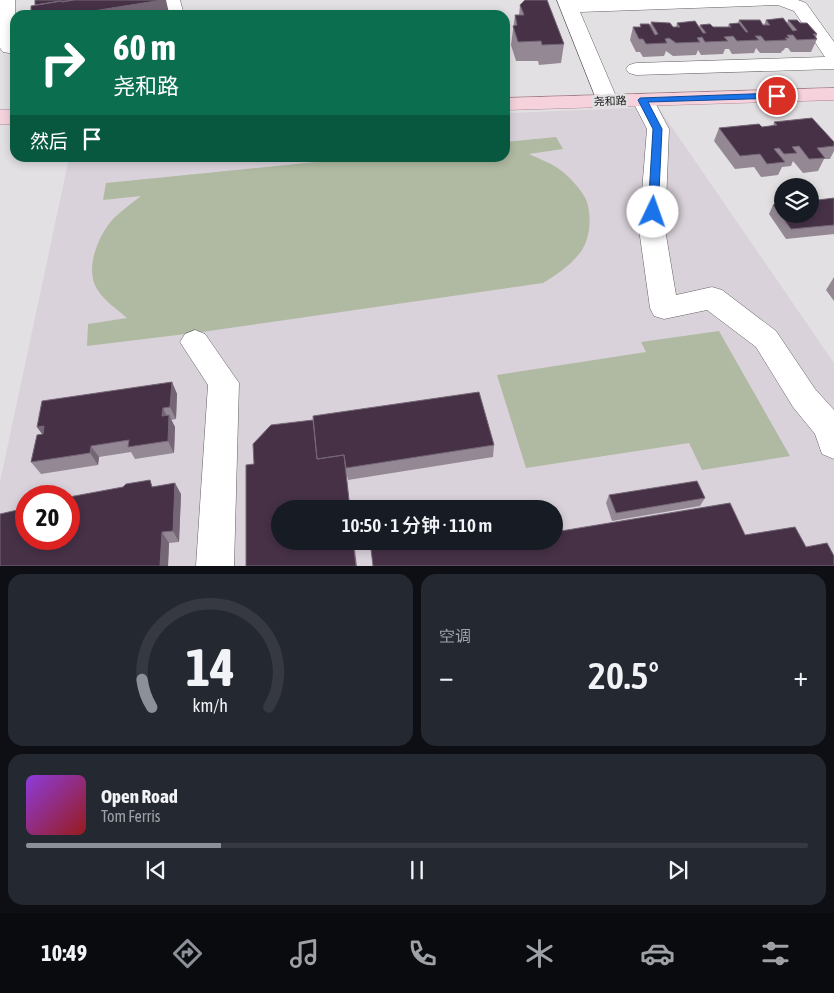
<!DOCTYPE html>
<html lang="zh">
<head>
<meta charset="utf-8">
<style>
	:root { --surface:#171b24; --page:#242831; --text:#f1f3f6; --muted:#9ea1a6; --line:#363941; --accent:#8c9099 }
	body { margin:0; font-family:"Asap Condensed","Noto Sans SC",sans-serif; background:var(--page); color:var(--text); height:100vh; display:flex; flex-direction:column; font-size:19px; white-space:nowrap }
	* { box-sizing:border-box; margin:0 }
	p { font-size:16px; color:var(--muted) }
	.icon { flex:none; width:28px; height:28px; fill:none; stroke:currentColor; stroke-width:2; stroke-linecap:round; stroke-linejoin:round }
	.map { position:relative; height:566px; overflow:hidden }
	.panel { display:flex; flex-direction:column; gap:8px; padding:8px; background:#0d0f14; flex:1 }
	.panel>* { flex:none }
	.top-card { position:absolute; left:10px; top:10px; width:500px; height:152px; border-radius:15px; box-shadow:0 2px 8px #0003; background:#0b6e4f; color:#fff; overflow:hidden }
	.fabs { position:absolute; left:774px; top:178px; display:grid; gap:10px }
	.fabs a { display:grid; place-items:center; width:45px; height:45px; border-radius:50%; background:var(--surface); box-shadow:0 2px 8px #0003; font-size:25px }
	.speed { position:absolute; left:15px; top:485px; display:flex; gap:10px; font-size:25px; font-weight:700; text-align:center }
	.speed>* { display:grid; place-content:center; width:65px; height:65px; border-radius:50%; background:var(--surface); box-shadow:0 2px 8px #0003; line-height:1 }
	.speed .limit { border:8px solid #d22; background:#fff; color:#111 }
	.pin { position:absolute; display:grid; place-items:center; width:42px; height:42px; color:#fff; margin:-21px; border:2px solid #fff; border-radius:50%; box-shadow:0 1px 5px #0007 }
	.me { position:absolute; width:55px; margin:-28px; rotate:3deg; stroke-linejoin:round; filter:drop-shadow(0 0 4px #0008) }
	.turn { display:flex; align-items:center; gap:18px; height:105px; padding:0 20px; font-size:22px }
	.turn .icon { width:65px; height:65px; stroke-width:2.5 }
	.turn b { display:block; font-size:35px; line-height:42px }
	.then { display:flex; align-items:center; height:48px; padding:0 20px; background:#0003; gap:10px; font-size:19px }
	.big { font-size:38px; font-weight:600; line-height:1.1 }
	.panel .card { flex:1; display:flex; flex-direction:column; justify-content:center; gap:8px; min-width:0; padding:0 18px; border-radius:15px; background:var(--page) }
	.panel .dial { align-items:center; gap:0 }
	.dial svg { height:130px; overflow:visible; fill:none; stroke:var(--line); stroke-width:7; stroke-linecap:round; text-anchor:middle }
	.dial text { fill:var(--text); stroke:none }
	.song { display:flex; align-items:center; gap:15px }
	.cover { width:60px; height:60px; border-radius:8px; background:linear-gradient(135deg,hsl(270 70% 55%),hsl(0 70% 35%)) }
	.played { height:5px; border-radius:2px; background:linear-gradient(90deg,var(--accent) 25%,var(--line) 25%) }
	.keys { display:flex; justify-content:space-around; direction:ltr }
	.heat { display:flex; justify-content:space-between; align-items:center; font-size:28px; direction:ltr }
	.panel .tiles { flex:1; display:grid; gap:8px; grid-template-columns:1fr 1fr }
	.card:last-child { grid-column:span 2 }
	.trip { position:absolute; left:271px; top:500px; width:292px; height:50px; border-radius:25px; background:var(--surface); box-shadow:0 2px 8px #0003; font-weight:600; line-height:50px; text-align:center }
	.tab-bar { display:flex; height:80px; justify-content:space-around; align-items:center; background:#090b0e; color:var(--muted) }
	.tab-bar .icon { width:35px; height:35px }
	.tab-bar .selected { color:var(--accent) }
	.tab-bar b { font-size:22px; color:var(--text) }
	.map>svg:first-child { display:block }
	.built { fill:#dad2da; fill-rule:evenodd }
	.green { fill:#b0baa2 }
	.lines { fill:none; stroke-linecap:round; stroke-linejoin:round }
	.minor-casing { stroke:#636163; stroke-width:1 }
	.major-casing { stroke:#a57f89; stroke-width:1 }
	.minor { fill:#fff; fill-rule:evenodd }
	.major { fill:#f6d3dc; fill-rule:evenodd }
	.wall { fill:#948894 }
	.shaded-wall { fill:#756676 }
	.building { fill:#463147; stroke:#756676 }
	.route { fill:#1a73e8; stroke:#114b97 }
	.labels { text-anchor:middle; stroke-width:5; stroke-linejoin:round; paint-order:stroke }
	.far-street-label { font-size:11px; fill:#1a1a1a; stroke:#e2e0e2 }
</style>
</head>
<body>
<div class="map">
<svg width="834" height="566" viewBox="0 0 834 566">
	<rect width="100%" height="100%" fill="#e2e0e2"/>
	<path class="built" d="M658,107l176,256v202l-834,1v-84l69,-324h436v-45zM26,496h43v43h-43zM280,509h275v32h-275z"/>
	<path class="green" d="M556,137l7,12 -34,5c10,5 25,10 34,18 8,7 20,19 24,30 5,16 3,40 -8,52 -9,12 -23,21 -36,29l-341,49 -115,14 1,-22 39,-6c-10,-9 -23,-17 -30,-29 -13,-21 2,-55 17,-71 8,-8 18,-15 27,-22l-38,4 3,-17 249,-25h150v-16z
		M719,331l71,125 -88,14 -13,-27 -163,25 -29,-93 149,-23 -5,-10z"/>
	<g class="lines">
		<g class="minor-casing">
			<path id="minor" d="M0,0h15v54l-12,-2 -3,-4z
				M162,0h18l4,15h-18z
				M557,0h241l8,3 28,39v27l-198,6 -7,-2 -3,-4 3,-4 7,-2 189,-6 -31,-46 -16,-6 -198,7 38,89 -3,5 -8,1 -8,-1z
				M643,94l8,1 18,34 -4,100 11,66 36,-8 10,3 54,41 39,58 19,21v49l-12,-5 -7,-20 -22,-27 -37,-60 -49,-37 -43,9 -10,-3 -4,-8 -11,-79 8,-100 -15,-29 3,-5z
				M195,330l10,4 34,49 -5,183h-38l12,-181 -28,-43 5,-8z"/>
		</g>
		<g class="major-casing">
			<path id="major" d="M834,88v12l-329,10v-12z
				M0,110h15v14h-15z"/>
		</g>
		<use href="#minor" class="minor"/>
		<use href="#major" class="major"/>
	</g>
	<path class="wall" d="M520,5l44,39 -3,19 -22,2 -1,-4h-22l-5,-16 4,-30h4z
		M739,20l24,5h1l2,-5 21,4 1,-4 12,3 17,11 -1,4 1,1 -6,13h-20l-3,-4h-3l-1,2 -2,1 -1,2h-21l-4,-5 -2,5 -22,1 -3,-5h-4l-2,5 -22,1 -3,-5 -2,5 -23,1 -7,-5 -2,5 -21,1 -3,-5h-4l-6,-12 3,-13h7v-3l10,2 1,-4 22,5h3l1,-4 22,4 1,-2 13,2h15l1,-3 9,-1z
		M774,122l60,20v9l-4,8h-6l-6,12 -15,2 -10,-12 -2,5 -9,1 -4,8 -17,2 -7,-10 -19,2 -21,-28 5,-13 43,-1 11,-1z
		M834,199v35l-48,5 -17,-25 4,-9z
		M834,277v24l-8,-11z
		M172,382l5,12 -1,25 -5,1 4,7 -1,26 -39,6 -4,-7 -32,5 -1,8 -57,9 -10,-12 11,-28 -5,-7z
		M314,425l180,20 -1,12 -145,23 -2,-9 4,38h-70l74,32 3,25h-111l8,-102z
		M154,486l27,8 -2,48 -10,1 -1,23h-168z
		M609,495l96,3 -5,8 -88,15 -6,-18z"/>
	<path class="shaded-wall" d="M158,0h8l3,13 -3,1v1h-98z
		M172,382l5,12 -1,25 -6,-12z
		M163,408l6,12v-5l6,12 -1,26 -6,-12 -6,-25z
		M44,426l2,13 -9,-12z
		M91,446l8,11 -1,8 -8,-12z
		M175,483l6,11 -2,48 -6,-11z
		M162,532l7,11 -1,23h-8z"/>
	<path class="building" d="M35,0h38l-11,2 -1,-1 -26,4z
		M73,0h85l-2,1 -88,14h-37v-9l30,-5 1,1z
		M525,0h22l17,44 -22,1 -1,-4 -23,1 -5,-16 4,-1 -2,-10h9l-4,-10z
		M783,18l10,13 4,-1 -9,-10h9l3,3h7l10,11h-4l4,5 -20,1 -4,-5h-6l2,3h-4l2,2 -22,1 -4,-5h-6l4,4 -22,1 -4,-5 -9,1 4,4 -23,1 -3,-5 -5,1 3,4 -24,1 -7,-5 -4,1 2,4 -21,1 -3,-5h-4l-6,-12h8l-1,-3h9l6,11 3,-1 -7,-12 19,1 3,4h7l-3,-4 18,-2 8,12h3l-6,-8 10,-1 3,3h18l-2,-3 10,-1 7,9h2l-9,-12h21l3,5h7l-4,-5z
		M812,118l22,24v4l-17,2 8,10 -16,1 -10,-13 -7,1 5,6 -13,1 -5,-6 -5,1 11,13 -18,2 -7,-10 -20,2 -21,-28 40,-4 3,3 15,-2 -3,-3z
		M834,198v27l-43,4 -18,-24 9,-1v10h28v-13z
		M172,382l-2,25 -7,1 -1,8 7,-1 -1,26 -40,6 1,-7 -38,6 -1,7 -59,9 6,-27 6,-1 1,-8 -7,1 5,-26z
		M479,392l15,53 -148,23 -2,-13 -27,4 -4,-43z
		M313,420l4,39 27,-4 6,54h-70v32h73l3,25h-110v-101l8,-1 -1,-20 18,-19z
		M150,480l2,7 23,-4 -2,48 -11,1 -2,34h-160v-52l26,-6v31h43v-42l54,-10 3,-3z
		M697,481l8,17 -89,15 -7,-18z
		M54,494l3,2h-15z
		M730,503l15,32 50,-8 11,20 21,-4 7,13v10h-461l-3,-25h98l1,5 26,-5h60v-9z"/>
	<path class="route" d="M777,93l3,1v4l-132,4 14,27 -4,83 -5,4 -4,-1 -1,-3 5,-83 -15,-29 2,-2z"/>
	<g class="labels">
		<g class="far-street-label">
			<text transform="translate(610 101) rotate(-2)" y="4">尧和路</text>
		</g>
	</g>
</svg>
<div class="fabs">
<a><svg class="icon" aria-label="layers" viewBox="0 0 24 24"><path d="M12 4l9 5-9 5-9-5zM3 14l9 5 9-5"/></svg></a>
</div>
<div class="speed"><div class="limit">20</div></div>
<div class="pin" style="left:777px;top:96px;background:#d93025"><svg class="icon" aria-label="arrive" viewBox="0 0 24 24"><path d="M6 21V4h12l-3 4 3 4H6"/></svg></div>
<svg class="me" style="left:653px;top:212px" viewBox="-20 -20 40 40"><circle r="19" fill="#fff"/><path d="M0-13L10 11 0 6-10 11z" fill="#1a73e8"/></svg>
<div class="trip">10:50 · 1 分钟 · 110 m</div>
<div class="top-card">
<div class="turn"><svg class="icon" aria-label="right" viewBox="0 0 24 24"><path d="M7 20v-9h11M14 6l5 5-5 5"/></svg><div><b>60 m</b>尧和路</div></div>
<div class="then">然后<svg class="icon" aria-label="arrive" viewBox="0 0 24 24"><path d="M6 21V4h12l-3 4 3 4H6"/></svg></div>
</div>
</div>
<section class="panel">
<div class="tiles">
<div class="card dial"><svg viewBox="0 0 100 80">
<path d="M14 69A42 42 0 1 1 86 69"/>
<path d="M14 69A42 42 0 0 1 8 52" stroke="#8c9099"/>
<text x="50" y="56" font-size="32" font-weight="700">14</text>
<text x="50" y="72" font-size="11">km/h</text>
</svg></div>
<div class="card"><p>空调</p>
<div class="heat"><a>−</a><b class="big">20.5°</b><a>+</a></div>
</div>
<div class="card">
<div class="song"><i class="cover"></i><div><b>Open Road</b><p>Tom Ferris</p></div></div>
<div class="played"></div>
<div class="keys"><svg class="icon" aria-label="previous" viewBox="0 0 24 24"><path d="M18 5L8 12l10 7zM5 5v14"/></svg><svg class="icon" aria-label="pause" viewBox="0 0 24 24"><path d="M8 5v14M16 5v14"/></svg><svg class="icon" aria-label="next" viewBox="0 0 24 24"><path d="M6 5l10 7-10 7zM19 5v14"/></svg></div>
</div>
</div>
</section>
<nav class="tab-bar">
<b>10:49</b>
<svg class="icon selected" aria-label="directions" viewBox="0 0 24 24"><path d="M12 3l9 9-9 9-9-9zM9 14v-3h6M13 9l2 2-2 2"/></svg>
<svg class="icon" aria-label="music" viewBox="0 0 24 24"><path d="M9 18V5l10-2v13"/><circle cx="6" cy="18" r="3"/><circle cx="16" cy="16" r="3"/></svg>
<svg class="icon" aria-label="phone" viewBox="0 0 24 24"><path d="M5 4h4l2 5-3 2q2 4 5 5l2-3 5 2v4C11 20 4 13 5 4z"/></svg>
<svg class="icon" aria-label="climate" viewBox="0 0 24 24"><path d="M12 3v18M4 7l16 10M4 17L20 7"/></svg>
<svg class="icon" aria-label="car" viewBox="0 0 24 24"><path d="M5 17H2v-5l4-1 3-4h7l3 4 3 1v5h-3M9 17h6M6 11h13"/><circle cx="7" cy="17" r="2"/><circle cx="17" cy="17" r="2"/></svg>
<svg class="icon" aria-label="filters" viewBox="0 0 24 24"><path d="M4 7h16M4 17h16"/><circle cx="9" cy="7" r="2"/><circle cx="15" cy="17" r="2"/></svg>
</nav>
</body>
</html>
